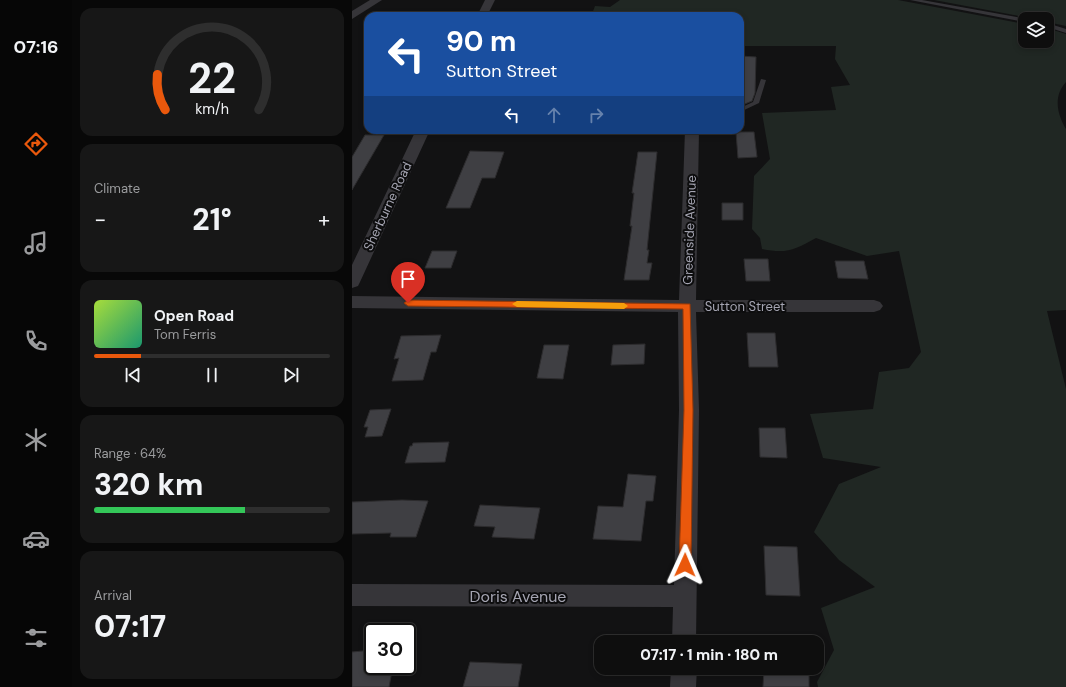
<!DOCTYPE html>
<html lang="en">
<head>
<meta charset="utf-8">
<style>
	:root { --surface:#0e0e0e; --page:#171717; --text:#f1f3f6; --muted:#9b9c9e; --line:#2e2e2e; --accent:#ea580c }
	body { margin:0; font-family:"DM Sans",sans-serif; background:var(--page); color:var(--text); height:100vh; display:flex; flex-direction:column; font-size:15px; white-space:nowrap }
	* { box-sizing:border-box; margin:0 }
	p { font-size:13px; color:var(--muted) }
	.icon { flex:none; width:22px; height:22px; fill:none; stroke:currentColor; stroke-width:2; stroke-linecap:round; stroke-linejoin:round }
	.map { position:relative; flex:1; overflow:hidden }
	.drawer { display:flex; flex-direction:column; gap:8px; padding:8px; background:#080808; width:280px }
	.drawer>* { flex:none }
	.guide { position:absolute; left:12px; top:12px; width:380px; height:122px; border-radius:12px; box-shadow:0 2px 6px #0003,0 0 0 1px var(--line); background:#1a4fa0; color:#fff; overflow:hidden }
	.buttons { position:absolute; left:666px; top:12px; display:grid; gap:8px }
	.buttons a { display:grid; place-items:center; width:36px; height:36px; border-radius:8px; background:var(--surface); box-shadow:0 2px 6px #0003,0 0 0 1px var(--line); font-size:20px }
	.speed { position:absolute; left:12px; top:623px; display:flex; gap:8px; font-size:20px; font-weight:700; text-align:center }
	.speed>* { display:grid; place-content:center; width:52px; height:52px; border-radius:50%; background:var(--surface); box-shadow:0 2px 6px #0003,0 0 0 1px var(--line); line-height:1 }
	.speed .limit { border:2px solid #111; border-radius:6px; background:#fff; color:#111 }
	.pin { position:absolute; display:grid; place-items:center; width:34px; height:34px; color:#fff; margin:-41px -17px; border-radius:50% 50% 50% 0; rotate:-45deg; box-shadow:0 0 4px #0007 }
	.pin .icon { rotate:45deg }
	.me { position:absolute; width:44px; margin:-22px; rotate:1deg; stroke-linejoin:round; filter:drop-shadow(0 0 3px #0008) }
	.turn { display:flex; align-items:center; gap:14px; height:84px; padding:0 16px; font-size:18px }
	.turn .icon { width:52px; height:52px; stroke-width:2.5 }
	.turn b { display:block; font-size:28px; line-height:34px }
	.lanes { display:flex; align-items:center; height:38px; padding:0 16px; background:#0003; justify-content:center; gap:20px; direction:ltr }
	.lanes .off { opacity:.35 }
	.big { font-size:30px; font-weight:800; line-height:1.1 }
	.drawer .widget { flex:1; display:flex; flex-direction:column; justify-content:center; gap:6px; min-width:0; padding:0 14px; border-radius:12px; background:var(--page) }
	.drawer .dial { align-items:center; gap:0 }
	.dial svg { height:104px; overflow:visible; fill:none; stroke:var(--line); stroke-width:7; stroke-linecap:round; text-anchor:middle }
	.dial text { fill:var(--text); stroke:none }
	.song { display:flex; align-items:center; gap:12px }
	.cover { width:48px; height:48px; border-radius:6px; background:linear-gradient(135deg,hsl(80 70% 55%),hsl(160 70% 35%)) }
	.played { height:4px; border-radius:2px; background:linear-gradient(90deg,var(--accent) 20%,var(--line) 20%) }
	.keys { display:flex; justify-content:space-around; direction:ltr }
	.heat { display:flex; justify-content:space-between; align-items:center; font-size:22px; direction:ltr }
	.charge { height:6px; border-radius:3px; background:linear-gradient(90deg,#34c759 64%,var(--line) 0) }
	.trip { position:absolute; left:242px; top:635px; width:230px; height:40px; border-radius:12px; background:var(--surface); box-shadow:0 2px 6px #0003,0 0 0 1px var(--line); font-weight:800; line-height:40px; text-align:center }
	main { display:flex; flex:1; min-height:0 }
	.tab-bar { display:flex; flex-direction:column; width:72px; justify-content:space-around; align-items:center; background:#060606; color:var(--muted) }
	.tab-bar .icon { width:28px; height:28px }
	.tab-bar .active { color:var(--accent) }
	.tab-bar b { font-size:18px; color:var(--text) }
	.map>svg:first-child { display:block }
	.green { fill:#202723 }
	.building { fill:#3f3f43; stroke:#2d2c2e }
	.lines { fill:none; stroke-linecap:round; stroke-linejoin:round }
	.lane { fill:#363539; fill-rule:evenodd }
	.street { fill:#363539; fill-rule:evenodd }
	.route { fill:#ea580c; stroke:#983908 }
	.slow { fill:#f59e0b }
	.labels { text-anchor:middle; stroke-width:4; stroke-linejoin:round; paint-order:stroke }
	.street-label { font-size:13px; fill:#a5a5b2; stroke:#0d0d0e }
	.near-street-label { font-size:16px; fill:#a5a5b2; stroke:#0d0d0e }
</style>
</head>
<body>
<main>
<nav class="tab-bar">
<b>07:16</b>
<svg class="icon active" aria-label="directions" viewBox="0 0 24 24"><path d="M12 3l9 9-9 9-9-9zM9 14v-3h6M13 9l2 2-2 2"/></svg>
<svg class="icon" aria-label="music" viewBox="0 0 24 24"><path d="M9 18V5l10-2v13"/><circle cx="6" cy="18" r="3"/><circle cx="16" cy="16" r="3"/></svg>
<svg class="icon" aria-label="phone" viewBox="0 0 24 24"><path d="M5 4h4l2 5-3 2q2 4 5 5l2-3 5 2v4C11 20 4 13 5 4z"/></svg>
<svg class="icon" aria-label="climate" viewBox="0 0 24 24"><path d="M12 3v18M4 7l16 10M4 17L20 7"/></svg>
<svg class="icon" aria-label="car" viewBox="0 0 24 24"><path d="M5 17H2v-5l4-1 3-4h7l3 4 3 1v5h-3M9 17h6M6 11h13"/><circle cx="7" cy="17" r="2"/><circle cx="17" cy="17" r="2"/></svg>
<svg class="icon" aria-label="filters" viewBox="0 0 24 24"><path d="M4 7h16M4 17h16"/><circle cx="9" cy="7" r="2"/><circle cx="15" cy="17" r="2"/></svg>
</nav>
<section class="drawer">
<div class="widget dial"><svg viewBox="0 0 100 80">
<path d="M14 69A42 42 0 1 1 86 69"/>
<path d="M14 69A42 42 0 0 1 8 42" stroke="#ea580c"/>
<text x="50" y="56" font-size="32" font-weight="700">22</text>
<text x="50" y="72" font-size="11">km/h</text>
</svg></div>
<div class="widget"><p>Climate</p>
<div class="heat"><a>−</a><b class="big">21°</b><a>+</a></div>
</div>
<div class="widget">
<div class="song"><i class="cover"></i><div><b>Open Road</b><p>Tom Ferris</p></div></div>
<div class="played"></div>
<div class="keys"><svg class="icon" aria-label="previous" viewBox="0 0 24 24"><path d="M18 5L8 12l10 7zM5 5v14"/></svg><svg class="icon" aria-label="pause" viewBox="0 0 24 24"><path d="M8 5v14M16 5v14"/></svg><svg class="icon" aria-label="next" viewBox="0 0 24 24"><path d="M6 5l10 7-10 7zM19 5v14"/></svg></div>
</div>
<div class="widget"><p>Range · 64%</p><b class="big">320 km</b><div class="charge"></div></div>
<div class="widget"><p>Arrival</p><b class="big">07:17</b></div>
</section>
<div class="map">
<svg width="714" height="687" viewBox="0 0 714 687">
	<rect width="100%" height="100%" fill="#121213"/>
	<path class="green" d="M268,0h278l127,24v17h22v-13l19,6v48c-13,14 -9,32 0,47v181l-19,1 19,78v298h-248l-1,-5 17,-32 -13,-42 54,-21 -36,-27 -25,-28 25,-48 42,-17 -58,-9 -13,-44 63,-5 6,-37 30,-4 12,-16 -22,-101 -32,5 -51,-18c-22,12 -29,16 -54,11l-2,-11 -8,-9 2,-53 16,-17 -8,-46 74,-3 -5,-23 19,-2 -15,-26 1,-13h-96v-30h-142l-6,-2 3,-8 15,1z
		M582,0h132v26l-19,-4v-3h-12z"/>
	<path class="building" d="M388,56l16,1 -1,36 -3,8 -12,5z
		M384,132h18l3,25 -19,1z
		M13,135h19l-32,55v-33z
		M118,151l34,1 -9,26h-13l-12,30h-24z
		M286,152h19l-10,98h2l-2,13h5l-3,17h-25l8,-54h-2l4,-33h-2z
		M370,203h21v17h-21z
		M80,251h25l-6,17h-26z
		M392,259h24l2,22h-24z
		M483,261h29l4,18 -30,-1z
		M395,333h28l3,34h-29z
		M89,335l-5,17h-5l-8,28 -31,1 7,-23 -5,1 7,-23z
		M293,344l-1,20 -33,1 2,-20z
		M192,345h25l-6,34 -26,-1z
		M39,409l-9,27 -17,1 3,-10h-4l6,-17z
		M407,428h26l2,30 -27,-1z
		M97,442l-4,20 -40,1 5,-17h2l1,-3z
		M276,474l28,2 -3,25h-7l-5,40 -48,-2 5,-33 25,1z
		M50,500l26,1 -12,36h-26l1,-4 -39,1v-32z
		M128,505l60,3 -6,31 -42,-2 3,-10 -21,-1z
		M412,546l33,1 3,49 -34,-1z
		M21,650v16h20l-4,21h-37v-35z
		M118,662l52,2 -4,23h-55z
		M412,668h45v19h-46z"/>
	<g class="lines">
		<path class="lane" d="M558,0h12l105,19h-2v3z
			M695,23l19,6v4l-19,-6z
			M409,79l5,1 -7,23 -19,9v-4l13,-6z"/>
		<path class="street" d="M18,0h12l-30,19v-8z
			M133,0h10l-8,16h-10z
			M64,130h14l-70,152 -2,4 -6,2v-23z
			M333,130h14l-3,170h178l6,2 3,4 -3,4 -6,2h-178l3,98 -3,232h-24l1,-35 -321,-1v-22l322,1 5,-175 -1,-98 -326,-4v-12l327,4z
			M319,668h26l-1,19h-26z"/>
	</g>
	<path class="route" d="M56,300l282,4 3,106 -2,155 -2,4 -4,1 -4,-1 -2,-4 5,-155 -1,-101 -275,-3 -4,-3z"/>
	<path class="slow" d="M165,301l107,2 4,3 -4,3 -107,-2 -5,-3z"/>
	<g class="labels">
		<g class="street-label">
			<text transform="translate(35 206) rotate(-65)" y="5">Sherburne Road</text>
			<text transform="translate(337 230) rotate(-88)" y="5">Greenside Avenue</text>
			<text x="393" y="311">Sutton Street</text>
		</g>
		<g class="near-street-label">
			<text x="166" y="602">Doris Avenue</text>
		</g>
	</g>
</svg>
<div class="buttons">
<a><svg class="icon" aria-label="layers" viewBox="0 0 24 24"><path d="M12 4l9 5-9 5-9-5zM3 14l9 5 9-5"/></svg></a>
</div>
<div class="speed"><div class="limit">30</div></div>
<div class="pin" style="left:56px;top:303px;background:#d93025"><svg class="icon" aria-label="arrive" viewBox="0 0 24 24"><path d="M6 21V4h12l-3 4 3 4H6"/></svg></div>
<svg class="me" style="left:333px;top:565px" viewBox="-20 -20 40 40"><path d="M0-17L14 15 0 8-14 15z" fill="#ea580c" stroke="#fff" stroke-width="4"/></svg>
<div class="trip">07:17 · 1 min · 180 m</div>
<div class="guide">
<div class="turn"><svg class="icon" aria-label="left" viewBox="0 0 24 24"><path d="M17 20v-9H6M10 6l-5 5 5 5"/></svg><div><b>90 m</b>Sutton Street</div></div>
<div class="lanes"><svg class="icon" aria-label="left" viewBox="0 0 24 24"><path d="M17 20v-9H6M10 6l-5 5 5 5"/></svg><svg class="icon off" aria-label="ahead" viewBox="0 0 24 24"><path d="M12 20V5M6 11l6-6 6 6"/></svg><svg class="icon off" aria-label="right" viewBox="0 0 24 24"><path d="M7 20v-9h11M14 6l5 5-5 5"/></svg></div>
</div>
</div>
</main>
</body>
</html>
